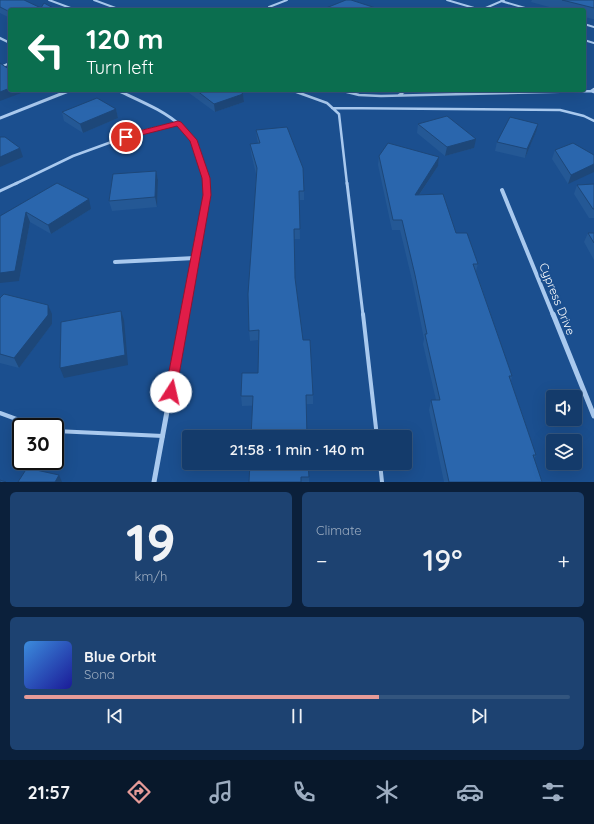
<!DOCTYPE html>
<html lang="en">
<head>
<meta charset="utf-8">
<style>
	:root { --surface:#143b6b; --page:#1d4271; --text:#f1f3f6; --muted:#9dadc1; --line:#33557e; --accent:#e69b98 }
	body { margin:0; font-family:Quicksand,sans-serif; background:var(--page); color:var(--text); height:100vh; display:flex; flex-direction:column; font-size:15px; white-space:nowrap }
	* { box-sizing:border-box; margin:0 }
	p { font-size:13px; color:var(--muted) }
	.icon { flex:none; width:22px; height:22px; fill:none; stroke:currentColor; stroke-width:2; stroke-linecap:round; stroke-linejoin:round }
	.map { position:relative; height:482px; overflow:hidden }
	.panel { display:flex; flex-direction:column; gap:10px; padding:10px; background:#0b203b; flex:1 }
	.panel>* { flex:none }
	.hud { position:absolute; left:8px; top:8px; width:578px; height:84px; border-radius:4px; box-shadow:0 4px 16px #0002,0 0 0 1px var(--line); background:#0b6e4f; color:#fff; overflow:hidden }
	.buttons { position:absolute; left:546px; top:390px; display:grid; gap:8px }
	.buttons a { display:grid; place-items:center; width:36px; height:36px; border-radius:4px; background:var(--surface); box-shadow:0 4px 16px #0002,0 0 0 1px var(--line); font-size:20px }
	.speed { position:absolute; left:12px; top:418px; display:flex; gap:8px; font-size:20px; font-weight:700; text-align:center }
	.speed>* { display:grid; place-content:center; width:52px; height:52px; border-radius:50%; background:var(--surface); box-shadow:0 4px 16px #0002,0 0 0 1px var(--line); line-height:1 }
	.speed .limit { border:2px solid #111; border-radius:6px; background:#fff; color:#111 }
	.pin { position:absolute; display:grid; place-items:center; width:34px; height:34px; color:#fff; margin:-17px; border:2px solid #fff; border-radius:50%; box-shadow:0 1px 4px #0007 }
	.me { position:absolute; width:44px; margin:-22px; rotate:10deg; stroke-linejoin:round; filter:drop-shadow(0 0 3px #0008) }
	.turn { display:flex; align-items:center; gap:14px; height:84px; padding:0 12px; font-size:18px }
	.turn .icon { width:52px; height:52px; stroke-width:2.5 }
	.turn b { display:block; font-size:28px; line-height:34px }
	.big { font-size:30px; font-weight:600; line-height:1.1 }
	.panel .card { flex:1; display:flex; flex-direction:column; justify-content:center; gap:6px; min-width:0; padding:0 14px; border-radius:6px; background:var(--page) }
	.panel .dial { align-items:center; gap:0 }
	.dial b { font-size:52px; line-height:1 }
	.song { display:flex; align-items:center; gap:12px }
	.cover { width:48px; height:48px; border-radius:6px; background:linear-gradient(135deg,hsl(210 70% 55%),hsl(240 70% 35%)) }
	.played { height:4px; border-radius:2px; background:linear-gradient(90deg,var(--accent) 65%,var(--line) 65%) }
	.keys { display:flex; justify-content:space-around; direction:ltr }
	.heat { display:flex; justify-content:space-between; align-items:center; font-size:22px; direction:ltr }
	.panel .tiles { flex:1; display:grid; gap:10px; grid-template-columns:1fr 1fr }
	.card:last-child { grid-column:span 2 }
	.trip { position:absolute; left:182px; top:430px; width:230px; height:40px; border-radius:4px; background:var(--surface); box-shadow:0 4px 16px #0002,0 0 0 1px var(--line); font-weight:600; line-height:40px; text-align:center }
	.tabs { display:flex; height:64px; justify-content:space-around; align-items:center; background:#08182b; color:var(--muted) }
	.tabs .icon { width:28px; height:28px }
	.tabs .current { color:var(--accent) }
	.tabs b { font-size:18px; color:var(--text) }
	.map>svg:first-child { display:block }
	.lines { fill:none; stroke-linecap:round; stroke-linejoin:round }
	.service-far3 { stroke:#a9c9ee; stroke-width:2 }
	.service-far2 { stroke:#a9c9ee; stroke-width:2.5 }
	.service-far1 { stroke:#a9c9ee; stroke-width:3 }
	.service { stroke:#a9c9ee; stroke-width:4 }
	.minor-far3 { stroke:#a9c9ee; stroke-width:2.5 }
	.minor-far2 { stroke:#a9c9ee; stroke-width:3 }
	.minor-far1 { stroke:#a9c9ee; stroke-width:4 }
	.minor { stroke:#a9c9ee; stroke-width:5 }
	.wall { fill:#245895 }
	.shaded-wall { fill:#1d4779 }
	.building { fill:#2a66ad; stroke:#1d4779 }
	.route { fill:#e11d48; stroke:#92132f }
	.labels { text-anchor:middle; stroke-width:4; stroke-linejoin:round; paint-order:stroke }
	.street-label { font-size:12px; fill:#fff; stroke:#1b4f8f }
</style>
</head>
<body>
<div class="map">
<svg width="594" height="482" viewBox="0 0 594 482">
	<rect width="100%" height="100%" fill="#1b4f8f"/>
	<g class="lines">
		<path class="service-far3" d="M49,0l27,10
			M94,0l27,10
			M447,0l34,10
			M501,1l31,9
			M269,7l18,-7
			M481,10l23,-10
			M584,24l10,3
			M584,40l10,3
			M0,67l10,-4"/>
		<path class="service-far2" d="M594,89l-3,2 3,1
			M291,90l36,13 12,11 8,70
			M339,90l20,5 22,1 210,-5
			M399,95l8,-5
			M332,108l228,2 24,6 10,5
			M15,184l58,-28 66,-24 39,-9"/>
		<path class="service-far1" d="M347,183l16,132
			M0,191l17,-8"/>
		<path class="service" d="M363,314l14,123
			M0,413l38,14
			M55,431l108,5
			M380,463l2,19"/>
		<path class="minor-far3" d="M0,38l10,5"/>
		<path class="minor-far2" d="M117,90c49,23 83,34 89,94
			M0,118l71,-28"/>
		<path class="minor-far1" d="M502,190l51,125
			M115,262l80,-4
			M185,315l22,-120 -1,-12"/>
		<path class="minor" d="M553,314l41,102
			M154,482l31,-168"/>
	</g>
	<path class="wall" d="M0,0l41,8 -31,2v8l-10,-5z
		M532,0h62v19h-1l-9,-2v-7h-24l-29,-8z
		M185,90h53l5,4 1,8 -29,10z
		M116,109l2,9 -35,15 -19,-12 -2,-9z
		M418,124l56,24 -29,8 -28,-23z
		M256,130l48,61v9h-5l1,39h-6l1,39 8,62 10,55v9l-71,2 -1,-10 17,-23v-33l-8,1 -1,-10 7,-157 -5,-21 -1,-9 8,-1 -1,-4z
		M536,132l-11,26 -30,-7 2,-9z
		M555,150l39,5 -26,29 -16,-25z
		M379,156l60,1 -1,9 -18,28 36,39 22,31 -2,7 36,105 -1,5 25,74 -2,5 8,22h-98l-15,-72 2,-10h5l-13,-56 1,-5 -11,-55 -13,-54h-8l-14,-65z
		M156,171l2,9 -1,27 -45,4 -3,-10z
		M57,183l34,26 -40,25 -21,-12 -11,59 -19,-65z
		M594,184v34h-5l-15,-24 3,-9z
		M588,233h6v27l-10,-18z
		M0,298l52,16v10l-33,44 -19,-5z
		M250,463l59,14v5h-60z"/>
	<path class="shaded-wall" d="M10,88v2h19l-29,11v-9z
		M180,90h5l-5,2z
		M243,94l1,8 -29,10 -1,-8z
		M116,109l2,9 -35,15 -3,-9z
		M538,124l-2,8 -11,26 2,-9z
		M476,139l-2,9 -29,8 2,-9z
		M20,148l3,9 -23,10v-10z
		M439,157l-1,9 -25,38 2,-9z
		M594,164v8l-26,12 3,-9z
		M156,171l2,9 -1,27 -2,-10z
		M89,199l2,10 -40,25 -3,-9z
		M26,212l4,10 -11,59 -19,2v-10z
		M48,305l4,9v10l-33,44 -5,-10z
		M121,311l3,9 4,45 -64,13 -4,-10z
		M59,475l3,7h-7z"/>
	<path class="building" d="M0,0h24l17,8 3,-5 13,7h-47v2l-10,-5z
		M346,0h5l31,10h-61z
		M562,0h32v8z
		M0,63l10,7v18l-10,4z
		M196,90h42l5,4 -29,10z
		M97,98l19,11 -36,15 -18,-12z
		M447,116l29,23 -29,8 -29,-23z
		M510,117l28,7 -11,25 -30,-7z
		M287,127l16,41 1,23h-5l1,38h-6l1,49 8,62h7l3,55h-7l1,42h-56l2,-41h-12l1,-23h16l1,-43 -10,1 -1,-37 9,-126 -7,-24 10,-1 -4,-13z
		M0,137h5l15,11 -20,9z
		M388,143l51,14 -24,38 28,-1 13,39h11l11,31h-5l39,112h-3l27,79h-3l9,27h-93l-18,-82h9l-15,-66h2l-12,-59 -13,-55h-9l-14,-64z
		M573,143l21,12v9l-23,11 -16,-25z
		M156,171l-1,26 -46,4 4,-27z
		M57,183l32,16 -41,26 -22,-13 -11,59 -15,2v-57z
		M594,184v25h-1l-16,-24z
		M588,233h6v10z
		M4,294l44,11v10l-34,43 -14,-4v-56z
		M121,311l4,44 -65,13 1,-46z
		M250,463h58l1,14h-8v5h-52z
		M27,468l32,7 -4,7h-37z
		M0,480l6,2h-6z"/>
	<path class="route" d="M178,121l3,1 16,18 13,38 1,17 -35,197 -1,3 -4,2 -5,-2 -1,-3 38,-197 -1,-17 -12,-37 -13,-15 -51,13 -4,-2 1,-2z"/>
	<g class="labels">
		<g class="street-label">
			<text transform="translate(557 299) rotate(68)" y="4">Cypress Drive</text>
		</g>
	</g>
</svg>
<div class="buttons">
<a><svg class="icon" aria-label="sound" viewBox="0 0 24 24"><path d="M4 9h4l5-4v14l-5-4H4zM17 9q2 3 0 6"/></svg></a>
<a><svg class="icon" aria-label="layers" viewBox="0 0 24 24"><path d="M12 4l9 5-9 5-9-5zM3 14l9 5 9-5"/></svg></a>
</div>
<div class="speed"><div class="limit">30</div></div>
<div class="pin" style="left:126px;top:137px;background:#d93025"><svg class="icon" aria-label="arrive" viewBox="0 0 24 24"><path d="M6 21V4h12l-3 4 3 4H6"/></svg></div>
<svg class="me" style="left:171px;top:392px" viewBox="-20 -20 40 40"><circle r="19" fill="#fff"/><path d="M0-13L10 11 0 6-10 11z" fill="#e11d48"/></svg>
<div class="trip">21:58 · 1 min · 140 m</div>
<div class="hud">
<div class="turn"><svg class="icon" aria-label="left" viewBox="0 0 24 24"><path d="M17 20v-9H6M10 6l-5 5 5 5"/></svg><div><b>120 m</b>Turn left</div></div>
</div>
</div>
<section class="panel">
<div class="tiles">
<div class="card dial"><b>19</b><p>km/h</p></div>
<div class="card"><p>Climate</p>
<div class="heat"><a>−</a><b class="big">19°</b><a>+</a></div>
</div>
<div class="card">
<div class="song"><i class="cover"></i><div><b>Blue Orbit</b><p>Sona</p></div></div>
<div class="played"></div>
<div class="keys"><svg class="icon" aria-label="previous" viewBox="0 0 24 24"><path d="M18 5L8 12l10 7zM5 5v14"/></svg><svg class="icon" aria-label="pause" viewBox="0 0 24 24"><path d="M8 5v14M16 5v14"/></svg><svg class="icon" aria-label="next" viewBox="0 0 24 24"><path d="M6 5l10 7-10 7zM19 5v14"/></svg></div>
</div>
</div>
</section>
<nav class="tabs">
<b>21:57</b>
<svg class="icon current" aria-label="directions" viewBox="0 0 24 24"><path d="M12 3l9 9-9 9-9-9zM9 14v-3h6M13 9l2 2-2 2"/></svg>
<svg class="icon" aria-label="music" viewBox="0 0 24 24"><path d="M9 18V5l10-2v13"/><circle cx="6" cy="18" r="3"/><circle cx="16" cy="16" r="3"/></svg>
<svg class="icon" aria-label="phone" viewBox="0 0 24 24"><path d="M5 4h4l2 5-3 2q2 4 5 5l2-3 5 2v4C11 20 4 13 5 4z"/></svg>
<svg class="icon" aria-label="climate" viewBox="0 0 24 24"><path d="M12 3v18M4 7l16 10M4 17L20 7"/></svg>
<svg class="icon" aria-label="car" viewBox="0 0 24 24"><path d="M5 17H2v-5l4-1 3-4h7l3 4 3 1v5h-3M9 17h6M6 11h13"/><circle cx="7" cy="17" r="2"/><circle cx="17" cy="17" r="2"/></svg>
<svg class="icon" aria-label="filters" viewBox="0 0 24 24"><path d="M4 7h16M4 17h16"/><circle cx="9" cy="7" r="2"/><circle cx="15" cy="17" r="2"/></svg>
</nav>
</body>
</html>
